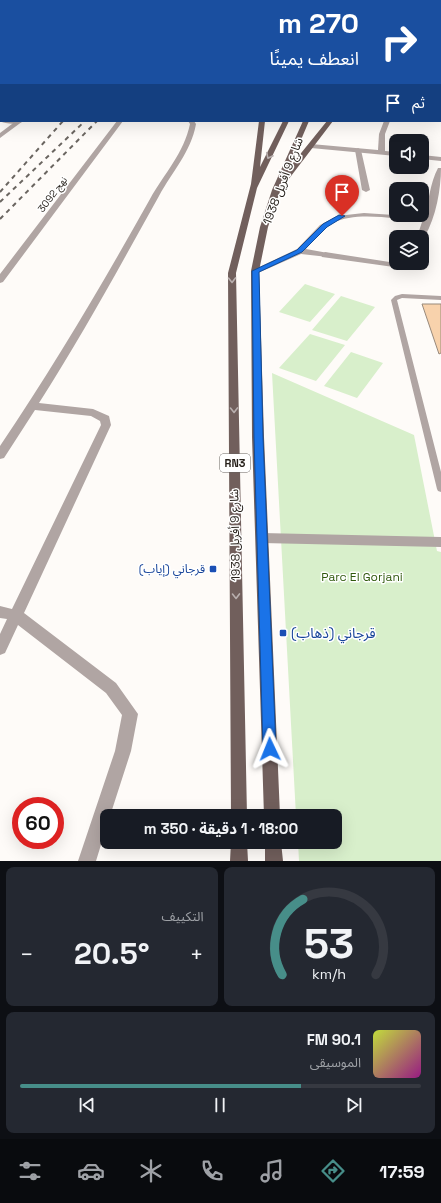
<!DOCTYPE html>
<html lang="ar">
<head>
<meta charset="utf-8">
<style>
	:root { --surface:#171b24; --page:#242831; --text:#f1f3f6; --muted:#9ea1a6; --line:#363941; --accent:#478e89 }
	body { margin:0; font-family:"Space Grotesk","Noto Sans Arabic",sans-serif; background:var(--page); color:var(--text); direction:rtl; height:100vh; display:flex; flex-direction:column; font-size:15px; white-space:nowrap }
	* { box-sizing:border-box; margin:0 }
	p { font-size:13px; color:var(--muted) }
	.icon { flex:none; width:22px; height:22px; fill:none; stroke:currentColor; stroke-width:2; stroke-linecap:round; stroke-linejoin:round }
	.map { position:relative; height:861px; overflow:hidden; direction:ltr }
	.sheet { display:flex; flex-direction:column; gap:6px; padding:6px; background:#0d0f14; flex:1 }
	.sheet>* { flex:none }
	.top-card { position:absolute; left:0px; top:0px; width:441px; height:122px; box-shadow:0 4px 16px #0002; direction:rtl; background:#1a4fa0; color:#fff; overflow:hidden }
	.fabs { position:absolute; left:389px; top:134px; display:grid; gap:8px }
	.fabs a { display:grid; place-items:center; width:40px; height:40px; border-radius:8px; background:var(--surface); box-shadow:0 4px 16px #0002; font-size:20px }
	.speed { position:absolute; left:12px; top:797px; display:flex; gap:8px; font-size:20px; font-weight:700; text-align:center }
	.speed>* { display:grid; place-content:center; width:52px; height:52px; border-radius:50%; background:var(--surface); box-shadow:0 4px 16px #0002; line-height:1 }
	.speed .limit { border:6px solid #d22; background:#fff; color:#111 }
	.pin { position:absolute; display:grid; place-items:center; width:34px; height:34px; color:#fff; margin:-41px -17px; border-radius:50% 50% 50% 0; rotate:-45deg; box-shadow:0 0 4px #0007 }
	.pin .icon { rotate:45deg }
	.me { position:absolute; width:44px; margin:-22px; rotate:358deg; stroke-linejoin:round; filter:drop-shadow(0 0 3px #0008) }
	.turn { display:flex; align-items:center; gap:14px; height:84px; padding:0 16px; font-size:18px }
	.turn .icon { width:52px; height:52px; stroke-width:2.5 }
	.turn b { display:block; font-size:28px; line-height:34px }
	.then { display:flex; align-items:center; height:38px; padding:0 16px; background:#0003; gap:8px; font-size:15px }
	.big { font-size:30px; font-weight:700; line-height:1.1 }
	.sheet .widget { flex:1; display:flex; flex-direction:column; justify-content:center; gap:6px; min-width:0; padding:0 14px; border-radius:8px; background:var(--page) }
	.sheet .dial { align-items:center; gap:0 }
	.dial svg { height:104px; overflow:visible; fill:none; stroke:var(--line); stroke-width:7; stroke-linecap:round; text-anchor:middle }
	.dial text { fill:var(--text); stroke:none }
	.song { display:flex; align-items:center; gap:12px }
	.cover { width:48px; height:48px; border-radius:6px; background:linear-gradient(135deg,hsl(70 70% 55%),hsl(310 70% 35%)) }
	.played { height:4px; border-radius:2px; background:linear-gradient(90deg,var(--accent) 70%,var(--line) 70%) }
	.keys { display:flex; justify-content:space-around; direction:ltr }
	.heat { display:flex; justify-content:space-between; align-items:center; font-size:22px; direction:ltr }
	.sheet .tiles { flex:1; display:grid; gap:6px; grid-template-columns:1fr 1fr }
	.widget:last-child { grid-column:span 2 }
	.trip { position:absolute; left:100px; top:809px; width:242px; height:40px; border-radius:8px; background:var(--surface); box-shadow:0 4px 16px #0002; font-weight:700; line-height:40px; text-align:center; direction:rtl }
	.menu { display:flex; height:64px; justify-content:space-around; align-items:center; background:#090b0e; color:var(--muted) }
	.menu .icon { width:28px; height:28px }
	.menu .active { color:var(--accent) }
	.menu b { font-size:18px; color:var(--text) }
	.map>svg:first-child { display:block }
	.green { fill:#d8efcb }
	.building { fill:#f8d2ac; stroke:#98897b }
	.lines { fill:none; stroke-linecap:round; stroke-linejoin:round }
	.service { fill:#b0a5a3; fill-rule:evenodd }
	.pedestrian { fill:#b0a5a3; fill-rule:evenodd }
	.minor { fill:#b0a5a3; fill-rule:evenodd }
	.tertiary { fill:#b0a5a3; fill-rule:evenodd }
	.secondary { fill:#8b7c79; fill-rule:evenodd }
	.primary { fill:#715f5c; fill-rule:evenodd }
	.rail-far1 { stroke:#6a6560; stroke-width:1.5; stroke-dasharray:3.5 3.5; stroke-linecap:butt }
	.rail { stroke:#6a6560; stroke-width:2; stroke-dasharray:4.5 4.5; stroke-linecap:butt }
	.oneway { stroke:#b8afae }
	.route { fill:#1a73e8; stroke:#114b97 }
	.transit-dot { fill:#1a4fb4; stroke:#fff; stroke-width:1.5 }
	.labels { text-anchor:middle; stroke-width:3; stroke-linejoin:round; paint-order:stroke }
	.far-street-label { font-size:10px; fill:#251f19; stroke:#fff }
	.shield { fill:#fff; stroke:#66625e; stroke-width:1 }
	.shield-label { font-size:11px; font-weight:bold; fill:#251f19 }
	.street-label { font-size:12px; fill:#251f19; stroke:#fff }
	.transit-label { font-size:12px; fill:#164399; stroke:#fff; text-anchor:end }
	.park-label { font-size:12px; fill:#30590d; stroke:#fff }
	.near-transit-label { font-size:14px; fill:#164399; stroke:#fff; text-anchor:start }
</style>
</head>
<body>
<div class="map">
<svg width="441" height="861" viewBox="0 0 441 861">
	<rect width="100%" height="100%" fill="#fefbf8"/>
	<path class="green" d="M305,284l30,10 -25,28 -31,-10z
		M341,296l34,11 -28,34 -35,-11z
		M310,334l35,11 -29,36 -37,-13z
		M351,352l32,11 -26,35 -33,-12z
		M272,373l142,62 23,116 4,1v309h-142l-1,-19h37v-26h-39z"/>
	<path class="building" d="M422,304h19v49l-2,1z"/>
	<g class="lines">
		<path class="service" d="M402,294l39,2v4l-39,-2 -5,2 44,172v20l-3,-1 -1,-2 -46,-189 4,-4z"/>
		<path class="pedestrian" d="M440,96h1v4h-1z
			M358,148l3,2 9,40 -4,2 -4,-2 -7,-40z
			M325,252l71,11h12l-7,5 -79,-11 -1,-2z"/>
		<path class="minor" d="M29,0h6v1h-6z
			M0,37h1v4h-1z
			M1,67v5h-1v-4z
			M0,99h1v4h-1z
			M1,120v1l21,1c-5,3 -17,2 -22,-1z
			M117,121h6l-120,161 -3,1v-9z
			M188,121h6l2,3c-5,28 -24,48 -37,72 -39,70 -77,140 -120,207l54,6 16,7 2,9 -87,188 92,70 22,31 -7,37 -21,65h-3v9l-11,36h-18l37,-110 7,-36 -16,-22 -88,-68 -13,28 -5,2v-21l7,-15 -7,-1v-12l12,3 89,-184 -1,-4 -9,-5 -56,-6 -31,48 -4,1v-13c54,-80 103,-163 150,-247 14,-25 34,-46 40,-75z
			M384,121h6l-5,13v17l11,1v4l-85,-8 -3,-2 3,-2 67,6 1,-16z
			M422,155l19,2v4l-19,-2z
			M438,168h3c0,21 -5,49 -16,68h-3l-4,-2 4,-12c-25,-3 -66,-11 -89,1 -11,6 -19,17 -27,26l22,4v4l-27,-3 -43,19 -3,1 -4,-3 46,-22 23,-24 17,-9 27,-3 60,4c5,-16 6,-34 14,-49z
			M262,533l179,4v10l-179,-4 -4,-2 -2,-3 2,-3z"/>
		<path class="tertiary" d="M440,50h1v4h-1z
			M16,121h7l-23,17v-5z"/>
		<path class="secondary" d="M390,0h4v1h-4z
			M411,0h5v1h-5z"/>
		<path class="primary" d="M68,0h9v1h-9z
			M94,0h8v1h-8z
			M440,11h1v5l-1,-1z
			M441,44v4l-1,1v-4z
			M440,58h1v4h-1z
			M259,121h6l-5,46 23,-46h6l-32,67 -21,85 11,543h-16l-3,-543 23,-89z
			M303,121h6l-20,47 38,-47h6l-45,59h-4l-16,47 -9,44 5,166 16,379h-16l-12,-379 -1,-166 9,-44 12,-37z
			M231,842h16l1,19h-18z
			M265,842h16l2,19h-18z"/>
		<path class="rail-far1" d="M62,0l2,1"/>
		<path class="rail" d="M0,192l63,-71
			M0,202l85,-81
			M0,219l97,-98"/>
	</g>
	<defs><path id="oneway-chevron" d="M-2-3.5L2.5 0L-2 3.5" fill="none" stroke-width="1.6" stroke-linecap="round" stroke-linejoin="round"/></defs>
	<g class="oneway">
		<use href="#oneway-chevron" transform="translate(269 156) rotate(116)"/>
		<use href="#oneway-chevron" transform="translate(232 280) rotate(89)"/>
		<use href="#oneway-chevron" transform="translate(234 410) rotate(89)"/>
		<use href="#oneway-chevron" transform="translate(236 596) rotate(89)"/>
	</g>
	<path class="route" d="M339,215l6,1 -18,11 -25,25 -43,20 4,165 13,312 -2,4 -4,2 -5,-2 -2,-4 -9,-312 -2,-166 45,-21 26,-26z"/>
	<g class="transit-dot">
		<rect x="209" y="565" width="8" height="8" rx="2"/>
		<rect x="279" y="629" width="8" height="8" rx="2"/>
	</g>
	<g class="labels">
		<g class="far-street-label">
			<text transform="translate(52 194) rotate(-53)" y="4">نهج 3092</text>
		</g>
		<rect class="shield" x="220" y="454" width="30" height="18" rx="3"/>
		<g class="shield-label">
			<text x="235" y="467">RN3</text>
		</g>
		<g class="street-label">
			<text transform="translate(283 181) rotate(-69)" y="4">شارع 9 أفريل 1938</text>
			<text transform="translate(235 535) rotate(-91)" y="4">شارع 9 أفريل 1938</text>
		</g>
		<g class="transit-label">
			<text x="205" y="573">قرجاني (إياب)</text>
		</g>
		<g class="park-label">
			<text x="362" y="581">Parc El Gorjani</text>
		</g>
		<g class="near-transit-label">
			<text x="291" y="638">قرجاني (ذهاب)</text>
		</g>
	</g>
</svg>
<div class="fabs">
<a><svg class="icon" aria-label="sound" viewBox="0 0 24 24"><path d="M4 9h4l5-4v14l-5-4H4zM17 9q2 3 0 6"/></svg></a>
<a><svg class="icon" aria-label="search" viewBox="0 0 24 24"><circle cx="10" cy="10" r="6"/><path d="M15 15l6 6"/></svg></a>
<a><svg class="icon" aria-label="layers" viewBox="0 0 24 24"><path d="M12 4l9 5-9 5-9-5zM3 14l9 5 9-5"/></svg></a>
</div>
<div class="speed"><div class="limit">60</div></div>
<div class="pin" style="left:342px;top:216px;background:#d93025"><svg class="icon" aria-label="arrive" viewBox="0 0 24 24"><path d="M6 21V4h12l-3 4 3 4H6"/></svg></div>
<svg class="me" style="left:270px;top:749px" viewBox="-20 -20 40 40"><path d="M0-17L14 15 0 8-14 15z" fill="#1a73e8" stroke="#fff" stroke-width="4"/></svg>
<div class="trip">18:00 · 1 دقيقة · 350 m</div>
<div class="top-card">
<div class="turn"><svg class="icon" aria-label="right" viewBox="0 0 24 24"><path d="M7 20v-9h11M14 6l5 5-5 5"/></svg><div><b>270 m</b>انعطف يمينًا</div></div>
<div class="then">ثم<svg class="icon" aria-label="arrive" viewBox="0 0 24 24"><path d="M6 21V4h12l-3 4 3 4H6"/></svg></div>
</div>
</div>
<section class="sheet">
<div class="tiles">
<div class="widget dial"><svg viewBox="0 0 100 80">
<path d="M14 69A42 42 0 1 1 86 69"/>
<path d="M14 69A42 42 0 0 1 30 11" stroke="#478e89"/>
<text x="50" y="56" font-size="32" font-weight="700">53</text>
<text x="50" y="72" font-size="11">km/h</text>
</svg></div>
<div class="widget"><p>التكييف</p>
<div class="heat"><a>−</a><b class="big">20.5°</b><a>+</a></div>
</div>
<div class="widget">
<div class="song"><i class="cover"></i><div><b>90.1 FM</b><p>الموسيقى</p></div></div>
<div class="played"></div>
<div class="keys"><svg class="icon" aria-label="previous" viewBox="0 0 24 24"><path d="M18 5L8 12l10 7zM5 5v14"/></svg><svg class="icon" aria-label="pause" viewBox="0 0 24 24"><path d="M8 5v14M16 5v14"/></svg><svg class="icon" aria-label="next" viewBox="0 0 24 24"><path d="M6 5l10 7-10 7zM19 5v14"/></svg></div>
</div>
</div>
</section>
<nav class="menu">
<b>17:59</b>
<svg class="icon active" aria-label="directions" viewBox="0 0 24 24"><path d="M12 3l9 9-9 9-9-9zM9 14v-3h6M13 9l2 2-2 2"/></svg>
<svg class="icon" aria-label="music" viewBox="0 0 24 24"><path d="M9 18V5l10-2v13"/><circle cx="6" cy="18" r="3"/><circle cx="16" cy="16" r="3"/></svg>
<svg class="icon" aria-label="phone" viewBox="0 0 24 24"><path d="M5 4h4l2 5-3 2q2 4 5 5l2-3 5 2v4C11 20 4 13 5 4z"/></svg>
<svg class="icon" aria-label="climate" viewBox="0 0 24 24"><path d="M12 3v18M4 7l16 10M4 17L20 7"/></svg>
<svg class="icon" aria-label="car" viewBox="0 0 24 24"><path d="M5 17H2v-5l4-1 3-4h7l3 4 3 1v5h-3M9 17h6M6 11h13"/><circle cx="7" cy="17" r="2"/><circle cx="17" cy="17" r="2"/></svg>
<svg class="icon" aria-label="filters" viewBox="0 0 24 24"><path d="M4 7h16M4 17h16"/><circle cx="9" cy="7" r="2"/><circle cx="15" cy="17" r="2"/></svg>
</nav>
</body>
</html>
